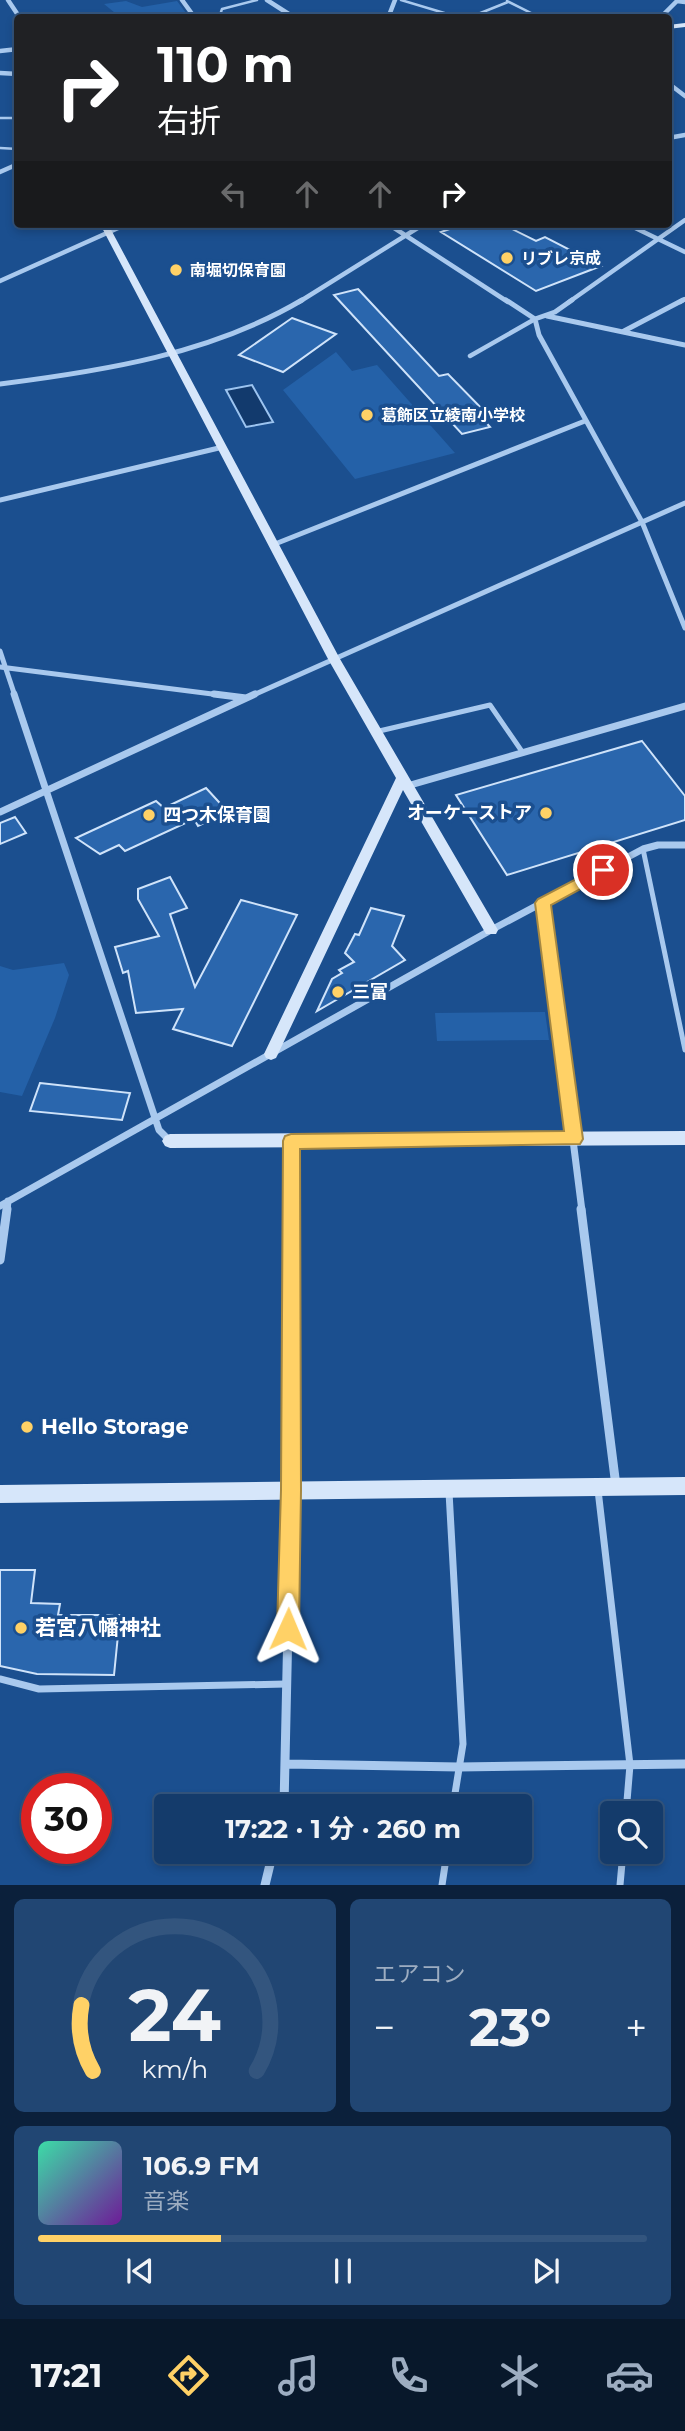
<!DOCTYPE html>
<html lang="ja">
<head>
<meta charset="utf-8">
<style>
	:root { --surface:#143b6b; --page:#214673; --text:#f1f3f6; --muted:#9dadc1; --line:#33557e; --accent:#ffd166 }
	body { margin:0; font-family:Montserrat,"Noto Sans JP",sans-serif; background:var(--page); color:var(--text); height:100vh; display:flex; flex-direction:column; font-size:26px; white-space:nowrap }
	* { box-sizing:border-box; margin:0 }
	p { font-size:23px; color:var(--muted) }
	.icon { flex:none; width:38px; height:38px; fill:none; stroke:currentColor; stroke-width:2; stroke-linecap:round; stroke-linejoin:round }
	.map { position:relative; height:1885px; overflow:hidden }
	.details { display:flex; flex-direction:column; gap:14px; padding:14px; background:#0b203b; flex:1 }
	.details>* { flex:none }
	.hud { position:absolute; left:14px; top:14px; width:658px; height:214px; border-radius:7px; box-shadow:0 4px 10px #0003,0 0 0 2px var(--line); background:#202124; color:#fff; overflow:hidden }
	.buttons { position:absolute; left:600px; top:1801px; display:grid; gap:14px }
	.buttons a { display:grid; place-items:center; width:63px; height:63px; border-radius:7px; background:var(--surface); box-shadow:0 4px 10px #0003,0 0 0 2px var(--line); font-size:35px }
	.speed { position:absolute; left:21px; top:1773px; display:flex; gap:14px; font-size:35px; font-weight:700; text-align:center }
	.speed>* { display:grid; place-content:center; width:91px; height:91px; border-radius:50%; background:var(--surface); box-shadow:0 4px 10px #0003,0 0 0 2px var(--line); line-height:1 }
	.speed .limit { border:10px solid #d22; background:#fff; color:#111 }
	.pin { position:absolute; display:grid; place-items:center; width:60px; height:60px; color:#fff; margin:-30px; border:4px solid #fff; border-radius:50%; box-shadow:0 2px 7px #0007 }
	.me { position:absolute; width:77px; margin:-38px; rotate:1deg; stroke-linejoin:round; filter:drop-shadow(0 0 5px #0008) }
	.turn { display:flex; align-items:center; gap:24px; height:147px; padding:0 28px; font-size:32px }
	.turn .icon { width:91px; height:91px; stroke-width:2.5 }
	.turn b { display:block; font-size:49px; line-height:60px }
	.lanes { display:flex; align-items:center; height:66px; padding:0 28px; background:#0003; justify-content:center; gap:35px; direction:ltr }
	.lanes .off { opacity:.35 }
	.big { font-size:52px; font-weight:700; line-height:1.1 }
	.details .tile { flex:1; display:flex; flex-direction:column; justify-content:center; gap:10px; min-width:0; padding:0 24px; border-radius:10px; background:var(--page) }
	.details .dial { align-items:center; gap:0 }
	.dial svg { height:182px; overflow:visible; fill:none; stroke:var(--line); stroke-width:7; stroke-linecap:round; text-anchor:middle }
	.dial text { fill:var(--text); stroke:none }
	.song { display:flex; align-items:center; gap:21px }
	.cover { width:84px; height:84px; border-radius:10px; background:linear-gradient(135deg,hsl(160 70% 55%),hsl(280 70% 35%)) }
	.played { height:7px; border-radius:4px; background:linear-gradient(90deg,var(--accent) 30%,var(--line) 30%) }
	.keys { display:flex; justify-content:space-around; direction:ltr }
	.heat { display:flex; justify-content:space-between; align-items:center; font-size:38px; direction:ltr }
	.details .tiles { flex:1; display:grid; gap:14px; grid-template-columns:1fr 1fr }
	.tile:last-child { grid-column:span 2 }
	.trip { position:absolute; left:154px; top:1794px; width:378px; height:70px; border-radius:7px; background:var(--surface); box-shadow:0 4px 10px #0003,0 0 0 2px var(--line); font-weight:700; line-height:70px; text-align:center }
	.menu { display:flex; height:112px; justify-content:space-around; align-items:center; background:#08182b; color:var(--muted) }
	.menu .icon { width:49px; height:49px }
	.menu .active { color:var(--accent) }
	.menu b { font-size:32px; color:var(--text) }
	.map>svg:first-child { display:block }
	.green { fill:#2461a8 }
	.water { fill:#123a6d; stroke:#9cc4f0; stroke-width:2 }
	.building { fill:#2a66ad; stroke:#cfe3fa; stroke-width:2 }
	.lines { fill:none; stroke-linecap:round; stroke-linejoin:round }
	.lane-far3 { stroke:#a9c9ee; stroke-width:2.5 }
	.lane-far2 { stroke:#a9c9ee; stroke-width:4.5 }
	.lane-far1 { stroke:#a9c9ee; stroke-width:5 }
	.lane { stroke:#a9c9ee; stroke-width:7 }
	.street-far3 { stroke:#a9c9ee; stroke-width:4.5 }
	.street-far2 { stroke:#a9c9ee; stroke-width:5 }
	.street-far1 { stroke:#a9c9ee; stroke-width:7 }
	.street { stroke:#a9c9ee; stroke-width:9 }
	.secondary { fill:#d6e6fa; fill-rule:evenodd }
	.route { fill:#ffd166; stroke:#a68842; stroke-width:2 }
	.poi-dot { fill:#ffd166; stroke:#1b4f8f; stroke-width:2.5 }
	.labels { text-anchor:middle; stroke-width:7; stroke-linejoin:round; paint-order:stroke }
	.far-poi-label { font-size:16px; font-weight:bold; fill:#fff; stroke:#1b4f8f; text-anchor:start }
	.poi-label { font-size:18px; font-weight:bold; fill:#fff; stroke:#1b4f8f; text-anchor:start }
	.near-poi-label { font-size:21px; font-weight:bold; fill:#fff; stroke:#1b4f8f; text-anchor:start }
</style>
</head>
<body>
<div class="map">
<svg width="685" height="1885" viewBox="0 0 685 1885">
	<rect width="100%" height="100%" fill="#1b4f8f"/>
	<path class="green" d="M126,1l16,6 35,-6 12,16h-69l-16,-13z
		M336,352l16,19 25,-6 78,88 -100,26 -72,-89z
		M64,963l5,12 -14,43 -33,78 -22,-4v-126l13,4z
		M545,1012l4,28 -112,1 -2,-28z"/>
	<path class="water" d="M252,385l21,37 -27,5 -20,-37z"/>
	<path class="building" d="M464,224h38l34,17 9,-4 56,29 -65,25 -95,-59z
		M358,289l81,87 9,-2 41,42 -7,2 8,9 -28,7 -128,-139z
		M292,318l44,16 -53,38 -44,-17z
		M642,741l43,55v24l-178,55 -51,-80z
		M206,788l22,24 -30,14 -4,-7 -69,32 -6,-6 -19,9 -24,-16 80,-37 8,7z
		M15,817l11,16 -26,11v-21z
		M170,877l17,31 -17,6 25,73 46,-87 56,15 -65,131 -59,-17 10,-20 -47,4 -8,-42 -5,2 -8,-26 44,-11 -21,-37v-10z
		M371,908l33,8 -12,30 13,14 -88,51 15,-32 10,-6 -3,-3 15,-8 -9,-9 10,-19 4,1z
		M40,1083l90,10 -8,27 -92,-9z
		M0,1570h35l-4,33 29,1 -2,11h62l-6,60 -77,-1 -37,-8z"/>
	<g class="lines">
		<path class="lane-far3" d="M401,0l60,18
			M507,1l34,17
			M221,12l1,-3 35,-9
			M468,18l40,-16
			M0,118h18
			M0,148l18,1
			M14,149l4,-22"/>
		<path class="lane-far2" d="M470,356l65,-37"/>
		<path class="lane-far1" d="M375,732l115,-27 33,48
			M643,849l42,201"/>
		<path class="lane" d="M598,1490l32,275 -4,48
			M449,1492l14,252 -10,62
			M0,1679l39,10 247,-5
			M442,1885l5,-33
			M620,1885l3,-33"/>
		<path class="street-far3" d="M8,0l12,18
			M182,0l13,18
			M267,0l28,18
			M388,18l7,-18
			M660,18l17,-17 8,1
			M0,51l18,-2
			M0,73l18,1
			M668,83l17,13
			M668,138l17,-3
			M0,172l18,-8
			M388,224l120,78
			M627,224l58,28
			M0,281l127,-57
			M299,302l125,-78
			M569,302l116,-82
			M680,302l5,-3"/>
		<path class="street-far2" d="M506,300l29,19 4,16 103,187 43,106
			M547,316l138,29
			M535,319l20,-7 17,-12
			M624,331l59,-31
			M0,384c103,-13 211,-30 302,-84
			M0,500l223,-53
			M275,544l310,-123
			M0,651l15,45
			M0,667l228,29
			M251,696l434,-193"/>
		<path class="street-far1" d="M14,694l145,436 11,11
			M214,694l32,4
			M407,786l278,-80
			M0,812l255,-118
			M543,903l39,308
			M291,1141v70
			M0,1206l491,-276 152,-81 15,-4h27
			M7,1211l1,-10"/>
		<path class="street" d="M581,1209l35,277
			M0,1260l7,-51
			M287,1764l172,3 226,-3
			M284,1806l7,-316v-281
			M265,1885l8,-33"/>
		<path class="secondary" d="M685,23v4l-17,2v-4z
			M100,224h8l232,435 158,271 -2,4h-10l-83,-144 -125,264 -2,4 -5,2 -5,-2 -2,-4 132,-276 -68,-119z
			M685,1131v14l-515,3 -5,-2 -3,-5 3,-5 5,-2z
			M685,1477v18l-685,8v-18z"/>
	</g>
	<path class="route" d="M603,865l5,1 3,4 -3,4 -57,31 32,234 -3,5 -280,5 1,341 -2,139 -4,7 -7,3 -8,-3 -3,-7 4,-139 2,-349 2,-5 6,-2 273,-3 -29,-228 3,-4z"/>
	<g class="poi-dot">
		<circle cx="507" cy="258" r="7"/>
		<circle cx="176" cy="270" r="7"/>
		<circle cx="367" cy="415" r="7"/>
		<circle cx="546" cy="813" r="7"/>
		<circle cx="149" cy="815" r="7"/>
		<circle cx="338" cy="992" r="7"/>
		<circle cx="27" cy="1427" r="7"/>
		<circle cx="21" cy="1628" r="7"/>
	</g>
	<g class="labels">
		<g class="far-poi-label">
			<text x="521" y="264">リブレ京成</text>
			<text x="190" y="276">南堀切保育園</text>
			<text x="381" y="421">葛飾区立綾南小学校</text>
		</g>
		<g class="poi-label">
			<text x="532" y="819" text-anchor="end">オーケーストア</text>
			<text x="163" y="821">四つ木保育園</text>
			<text x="352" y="998">三富</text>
		</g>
		<g class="near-poi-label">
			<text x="41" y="1434">Hello Storage</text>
			<text x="35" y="1635">若宮八幡神社</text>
		</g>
	</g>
</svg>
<div class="buttons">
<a><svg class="icon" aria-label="search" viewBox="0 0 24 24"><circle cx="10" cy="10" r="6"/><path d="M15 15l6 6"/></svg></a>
</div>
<div class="speed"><div class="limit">30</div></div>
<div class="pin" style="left:603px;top:870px;background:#d93025"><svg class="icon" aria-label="arrive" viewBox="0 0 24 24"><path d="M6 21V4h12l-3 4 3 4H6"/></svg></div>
<svg class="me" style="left:288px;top:1629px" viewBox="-20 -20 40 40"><path d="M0-17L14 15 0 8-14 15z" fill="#ffd166" stroke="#fff" stroke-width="4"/></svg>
<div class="trip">17:22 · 1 分 · 260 m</div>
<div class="hud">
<div class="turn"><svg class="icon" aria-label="right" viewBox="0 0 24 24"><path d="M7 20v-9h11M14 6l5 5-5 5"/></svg><div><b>110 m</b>右折</div></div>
<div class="lanes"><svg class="icon off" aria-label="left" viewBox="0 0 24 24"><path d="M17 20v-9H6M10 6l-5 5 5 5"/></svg><svg class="icon off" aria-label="ahead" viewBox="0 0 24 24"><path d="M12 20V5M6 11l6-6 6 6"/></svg><svg class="icon off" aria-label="ahead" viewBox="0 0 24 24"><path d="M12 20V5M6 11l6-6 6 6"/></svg><svg class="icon" aria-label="right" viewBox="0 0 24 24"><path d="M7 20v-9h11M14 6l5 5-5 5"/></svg></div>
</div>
</div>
<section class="details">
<div class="tiles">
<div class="tile dial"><svg viewBox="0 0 100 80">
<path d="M14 69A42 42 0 1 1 86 69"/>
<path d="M14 69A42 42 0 0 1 9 40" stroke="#ffd166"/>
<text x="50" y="56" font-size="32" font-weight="700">24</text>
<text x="50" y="72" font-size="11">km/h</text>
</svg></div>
<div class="tile"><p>エアコン</p>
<div class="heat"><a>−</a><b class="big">23°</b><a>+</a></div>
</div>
<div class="tile">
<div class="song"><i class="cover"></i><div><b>106.9 FM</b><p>音楽</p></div></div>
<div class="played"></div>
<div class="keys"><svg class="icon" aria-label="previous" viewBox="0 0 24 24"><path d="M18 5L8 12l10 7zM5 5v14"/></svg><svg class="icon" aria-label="pause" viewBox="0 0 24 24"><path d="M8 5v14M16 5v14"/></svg><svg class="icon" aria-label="next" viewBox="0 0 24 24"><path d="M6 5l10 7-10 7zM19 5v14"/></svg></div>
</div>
</div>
</section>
<nav class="menu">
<b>17:21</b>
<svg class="icon active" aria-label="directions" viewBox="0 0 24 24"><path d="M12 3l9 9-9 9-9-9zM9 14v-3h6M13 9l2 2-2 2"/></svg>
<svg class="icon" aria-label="music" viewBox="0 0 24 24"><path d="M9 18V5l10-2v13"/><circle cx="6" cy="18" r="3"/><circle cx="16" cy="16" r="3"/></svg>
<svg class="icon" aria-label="phone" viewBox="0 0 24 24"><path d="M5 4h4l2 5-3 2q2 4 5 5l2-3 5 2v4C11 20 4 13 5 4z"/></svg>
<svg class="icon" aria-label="climate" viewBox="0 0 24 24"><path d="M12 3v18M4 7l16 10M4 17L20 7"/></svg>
<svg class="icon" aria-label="car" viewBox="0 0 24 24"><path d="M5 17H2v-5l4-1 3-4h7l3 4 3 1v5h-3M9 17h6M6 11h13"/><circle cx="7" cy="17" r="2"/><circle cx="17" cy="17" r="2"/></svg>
</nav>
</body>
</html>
